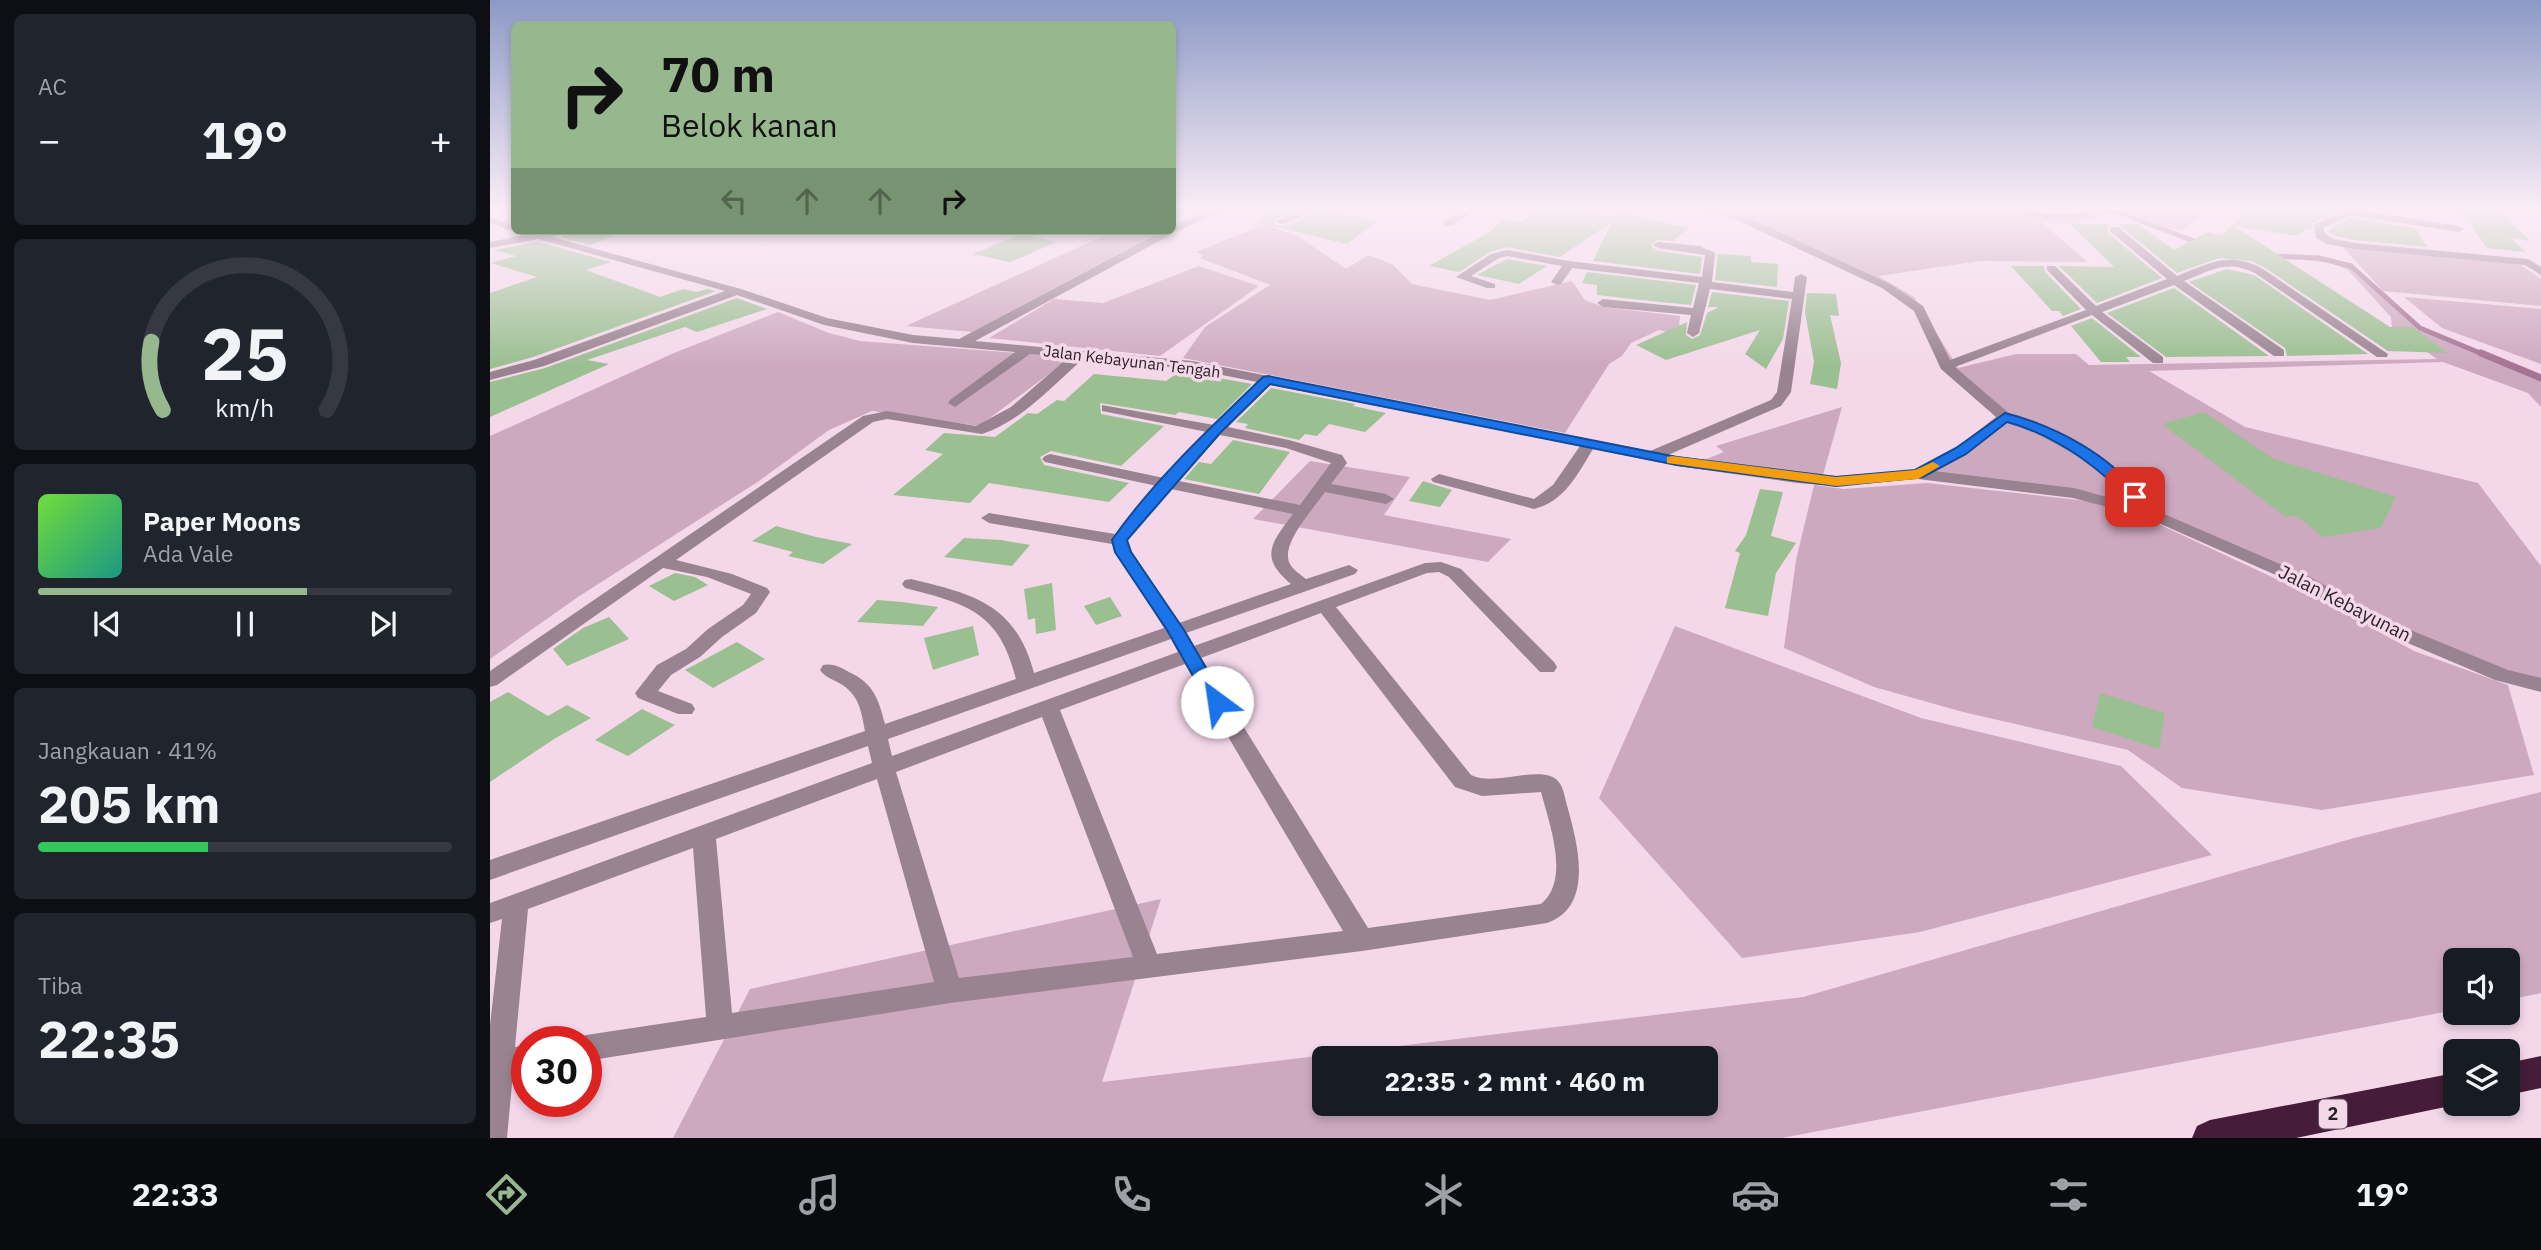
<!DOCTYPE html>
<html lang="id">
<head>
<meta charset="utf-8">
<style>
	:root { --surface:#171b24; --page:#20242c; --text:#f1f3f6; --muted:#9ea1a6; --line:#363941; --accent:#97b88e }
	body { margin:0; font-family:"IBM Plex Sans",sans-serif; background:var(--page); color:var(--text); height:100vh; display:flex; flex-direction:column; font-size:26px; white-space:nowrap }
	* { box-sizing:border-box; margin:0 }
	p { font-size:23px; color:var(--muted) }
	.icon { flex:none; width:38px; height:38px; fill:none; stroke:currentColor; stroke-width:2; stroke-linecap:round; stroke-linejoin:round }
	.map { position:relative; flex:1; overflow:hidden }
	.details { display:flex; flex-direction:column; gap:14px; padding:14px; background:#0d0f14; width:490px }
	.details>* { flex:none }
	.guide { position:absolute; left:21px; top:21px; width:665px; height:214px; border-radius:10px; box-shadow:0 4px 10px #0003; background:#97b88e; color:#111; overflow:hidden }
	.fabs { position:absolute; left:1953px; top:948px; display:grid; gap:14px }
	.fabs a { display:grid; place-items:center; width:77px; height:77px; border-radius:10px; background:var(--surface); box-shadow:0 4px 10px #0003; font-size:35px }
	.speed { position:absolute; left:21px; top:1026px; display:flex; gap:14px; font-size:35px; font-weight:700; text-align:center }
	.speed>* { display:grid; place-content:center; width:91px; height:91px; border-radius:50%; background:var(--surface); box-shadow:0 4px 10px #0003; line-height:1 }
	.speed .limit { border:10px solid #d22; background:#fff; color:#111 }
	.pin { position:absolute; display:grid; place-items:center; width:60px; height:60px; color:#fff; margin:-30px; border-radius:14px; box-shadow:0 4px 10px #0006 }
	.me { position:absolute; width:77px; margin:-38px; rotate:329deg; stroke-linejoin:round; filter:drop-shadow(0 0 5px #0008) }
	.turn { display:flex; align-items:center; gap:24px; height:147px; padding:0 35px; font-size:32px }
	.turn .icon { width:91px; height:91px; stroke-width:2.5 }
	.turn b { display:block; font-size:49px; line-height:60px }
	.lanes { display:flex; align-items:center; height:66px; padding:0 35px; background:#0003; justify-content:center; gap:35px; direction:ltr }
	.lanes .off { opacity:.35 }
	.big { font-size:52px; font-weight:700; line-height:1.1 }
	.details .tile { flex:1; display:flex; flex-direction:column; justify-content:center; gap:10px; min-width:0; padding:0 24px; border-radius:10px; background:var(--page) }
	.details .dial { align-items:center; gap:0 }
	.dial svg { height:182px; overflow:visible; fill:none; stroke:var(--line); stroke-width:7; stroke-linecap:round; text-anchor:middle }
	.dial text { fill:var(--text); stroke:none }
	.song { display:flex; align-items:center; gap:21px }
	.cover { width:84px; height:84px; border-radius:10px; background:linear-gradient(135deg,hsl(100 70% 55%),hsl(170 70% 35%)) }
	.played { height:7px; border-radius:4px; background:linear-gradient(90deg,var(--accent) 65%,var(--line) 65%) }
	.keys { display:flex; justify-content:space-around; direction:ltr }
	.heat { display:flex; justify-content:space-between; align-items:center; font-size:38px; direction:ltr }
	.charge { height:10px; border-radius:5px; background:linear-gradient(90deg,#34c759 41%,var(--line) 0) }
	.trip { position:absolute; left:822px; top:1046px; width:406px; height:70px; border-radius:10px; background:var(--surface); box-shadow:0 4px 10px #0003; font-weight:700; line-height:70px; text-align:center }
	.dock { display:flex; height:112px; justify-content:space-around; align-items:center; background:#090b0e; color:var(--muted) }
	.dock .icon { width:49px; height:49px }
	.dock .current { color:var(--accent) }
	.dock b { font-size:32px; color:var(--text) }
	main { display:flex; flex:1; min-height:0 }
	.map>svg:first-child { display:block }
	.green { fill:#cda9c0; fill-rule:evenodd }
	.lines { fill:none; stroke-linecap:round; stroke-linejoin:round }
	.stream-far1 { stroke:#a57494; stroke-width:5 }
	.stream { stroke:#a57494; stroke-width:7 }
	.building { fill:#9abf91 }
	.street { fill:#998391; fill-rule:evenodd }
	.highway { fill:#451c39; fill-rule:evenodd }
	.route { fill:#1a73e8; stroke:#114b97; stroke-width:2 }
	.slow { fill:#f59e0b }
	.labels { text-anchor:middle; stroke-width:7; stroke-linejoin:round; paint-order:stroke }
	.far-street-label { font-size:16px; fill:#291f26; stroke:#f4d8ea }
	.shield { fill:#f4d8ea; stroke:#665661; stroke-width:2 }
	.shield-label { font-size:18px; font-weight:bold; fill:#291f26 }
	.street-label { font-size:19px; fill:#291f26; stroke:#f4d8ea }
</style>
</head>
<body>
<main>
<section class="details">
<div class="tile"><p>AC</p>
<div class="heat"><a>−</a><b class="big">19°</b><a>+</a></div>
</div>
<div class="tile dial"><svg viewBox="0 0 100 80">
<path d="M14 69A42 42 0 1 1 86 69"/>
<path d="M14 69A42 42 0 0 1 9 39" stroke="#97b88e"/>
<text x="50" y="56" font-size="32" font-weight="700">25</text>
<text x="50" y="72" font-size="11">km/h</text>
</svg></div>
<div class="tile">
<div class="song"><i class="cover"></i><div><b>Paper Moons</b><p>Ada Vale</p></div></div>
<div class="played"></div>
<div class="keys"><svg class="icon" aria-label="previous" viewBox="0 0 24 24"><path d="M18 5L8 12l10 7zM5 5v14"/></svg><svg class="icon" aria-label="pause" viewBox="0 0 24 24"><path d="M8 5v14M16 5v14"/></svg><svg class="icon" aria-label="next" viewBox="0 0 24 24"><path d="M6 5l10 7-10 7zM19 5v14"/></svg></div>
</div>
<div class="tile"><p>Jangkauan · 41%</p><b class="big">205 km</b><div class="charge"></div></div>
<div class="tile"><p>Tiba</p><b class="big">22:35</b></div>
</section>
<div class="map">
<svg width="2051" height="1138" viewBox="0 0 2051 1138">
	<rect width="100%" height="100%" fill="#f4d8ea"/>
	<path class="green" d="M1221,207h289l46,9h32l16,-6 22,1 -12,-4h64l34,9 -21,15 -46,-14 76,31 46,7 62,3 32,8 69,62 121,50v29l-13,-14 -85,-31 -294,9 96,56 233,56 63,83v119l-39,-10 -351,-161 -77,-21 -156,-19 87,-56 -59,-52 -27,-56 -33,-24zM1615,213l14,1 90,36 122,13 17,7 43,47 1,10 45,32 -348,6 -13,-11h-60l-58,14 -44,-71 -36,-21 102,-15 107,1 -46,-41 47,1z
		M775,224l34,13 47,32 22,-14 24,9 20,20 78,16 82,-19 13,19 18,7 77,9 -2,19 -19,-5 -28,13 -9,13 -13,8 -44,69 -382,-75 22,-31 65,-42 -70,-27 3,-3 -7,-3z
		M624,231h47l-189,101 -66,-6z
		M1853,247l175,16 23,16v27l-158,-15z
		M709,266l60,20 -99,70 -171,-18 65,-39 49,4z
		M1914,297l137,12v55l-99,-36z
		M288,312l51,21 31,8 212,16 -93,69 -107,-15 -43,19 -70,51 -181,116 -88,62v-223l184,-83z
		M1352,407l-19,68 -122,-14 23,-9 -8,-6z
		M820,461l100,16 -26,38 127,24 -23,23 -235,-43z
		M1437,483l160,18 63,19 173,81 91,50 94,34 26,90 -212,35 -140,-22 -54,-38 -165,-38 -89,-25 -90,-39 12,-88 18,-75 30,4z
		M1185,626l246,92 200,48 91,89 -292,77 -178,26 -143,-160z
		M2051,792v201l-33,7v-39h-53v49l-673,128h-1109l77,-149 411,-90 -59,183 701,-85 551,-159zM835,1059h381v45h-381z"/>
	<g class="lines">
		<path class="stream-far1" d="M1510,207l46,9h32l16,-6 24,2 84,32
			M1783,256l46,2 32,8 69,62 65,27"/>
		<path class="stream" d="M1991,353l60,25"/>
	</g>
	<path class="building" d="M793,207l17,2 -26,11v5l11,1 36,-14 56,9 -30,23 -91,-22z
		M1761,207h75l13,3 -26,13 -1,6h-6l-8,7 -64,-10 156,101h22l36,26 -60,-2 -124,-84 -13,-6 -32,-3 -42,15 -59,-49 -10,1v8l54,45 -65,25 -38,-37 55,1 -44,-43h68l36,26 34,-18 14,3z
		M1968,207h18l6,6 22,2 26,26 -20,-3 16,14 -39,-4z
		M1048,208l76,9 2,-5 73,16 -16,13 -16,-1 -6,6 7,5 44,6 -2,17 -107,-13 19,-39 -52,35 -54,-10 -16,5 -31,20 -30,-6 59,-33 15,-13 20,2z
		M1861,218l64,10 12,19 -72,-7 -20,-4 -8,-5z
		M83,231h37l2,6 -22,8 -29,-8z
		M531,234l36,8 -47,20 -37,-8z
		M48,242l73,20 -25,8 74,27 23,-8 14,3 10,-3 9,2 -183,66 -43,12v-76l47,-16 -46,-14 25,-7 -22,-6z
		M1228,254l33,2v6l27,2 -1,23 -62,-7z
		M1017,259l40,7 -28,18 -42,-9z
		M1521,266h33l1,6 36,37 -18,7 -4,-5h-7z
		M1737,269l27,6 114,79 -81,2 -2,-8 -96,-66z
		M1097,272l109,13 -5,20 -59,-6 -35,-4v-10l-15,-2z
		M1684,288l95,68 -103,1 -59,-44z
		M1222,292l77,9 -6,38 -17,30 -21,-15 15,-24 -94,30 -30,-15 51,-23 -1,13 6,4 8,-4 7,-22 12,-6h-11z
		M1317,293l29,1 3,22 -9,-1 11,48 -4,26 -27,-5 4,-22 -9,-50z
		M247,298l30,11 -70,23 -12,-5 -98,33 22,4 -119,53v-35l55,-14z
		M1602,318l49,39h-15l4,5h-29l-30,-36z
		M690,371l72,13 -35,35 -38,-7 -4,3 -75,-12 1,11 63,12 -43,40 -70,-15 -11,6 4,8 85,18 -20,19 -120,-19 -19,20 -77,-8 50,-41 -18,-4 19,-17 51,4 33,-24 9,1 20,-14 7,1 30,-27 72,7z
		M781,388l84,16 -2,2 33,7 -21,19 -36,-8 -12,12 -12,-2 -6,6 -54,-12 3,-4 -12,-2z
		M1714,412l68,46 124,39 -15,31 -58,9 -26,-21 -11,1 -124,-93z
		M743,440l57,12 -31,42 -75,-15 15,-17 12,2z
		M933,481l29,9 -12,17 -31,-6z
		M1270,489l23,3 -12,44 25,7 -20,30 -8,43 -43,-8 15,-55 -5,-2 11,-16z
		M286,526l40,11 36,7 -29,20 -35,-8 5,-4 -41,-11z
		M474,538l37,2 29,5 -18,21 -68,-9z
		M185,573l20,4 13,8 -34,16 -25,-15z
		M562,583l4,47 -20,4 -1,-16 -7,2 -4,-31z
		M620,597l12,19 -26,9 -12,-19z
		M387,600l25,2 36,5 -15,19 -66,-4z
		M119,617l20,22 -62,27 -14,-17 30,-21z
		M483,626l6,29 -46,15 -9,-32z
		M247,642l28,17 -52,29 -28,-18z
		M18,692l40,24 19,-11 24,13 -37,21 -64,43v-80z
		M1610,693l65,20 -6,36 -67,-22z
		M152,709l33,16 -47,31 -33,-16z"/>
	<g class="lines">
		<path class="street" d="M725,207h13l-54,26 -199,108 217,20 458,90 121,-51 6,-8 15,-93 -82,-10 -11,44 -6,4 -6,-4 4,-18 -88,-8 -6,-4 6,-4 90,9 6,-25 -127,-15 -11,16 -4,1 -6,-3 11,-16 -55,-10 -8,2 -28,18 24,8v4h-8l-31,-11 35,-23 16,-4 62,11 133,16 3,-22 -47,-7 -5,-3 5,-3 42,4 15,7 -3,29 81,10 2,-15 6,-3 6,3 -16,115 -10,14 -113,49 168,21 79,-6 41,-22 40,-31 -55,-48 -27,-58 -32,-23 -145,-68 -42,-13h17l33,9 145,68 33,22 27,54 136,-50 -39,-40v-4h8l41,40 71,-27 -57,-48v-4h8l59,49c34,-13 51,-25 86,-7l125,85 -1,3h-10l-122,-84c-29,-14 -43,-3 -71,8l100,69v6h-10l-100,-71 -72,27 61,45v6h-10l-61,-48 -137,52 55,47 25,7 67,37 55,53 151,65 83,46 117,48 33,8v14l-46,-12 -118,-50 -81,-46 -151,-67 -72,-19 -155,-19 -82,7 -39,-3 -120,-17 -84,-17c-16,26 -28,52 -59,60l-101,-27 -2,-3 8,-5 95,25 19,-14 27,-39 -310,-61 -42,42 61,13 53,15 5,8 -16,21 55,10 8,5 -8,5 -61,-12c-10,15 -46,53 -35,72 3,6 11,11 16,15l43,-14 9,5 -3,4 -169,59 8,13 231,-83 16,-1 20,7 93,93 3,5 -3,5h-14l-91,-95 -10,-5 -12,1 -91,34 135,168c24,12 66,-10 85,4 8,6 9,21 12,30 10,36 26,98 -21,114l-185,28 -412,52 -364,58v-20h-11l11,-6 120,-18 -13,-169 -165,61 -13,138 12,-2v26l-14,2 -6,65h-17v-113l12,-106 -12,4v-20l382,-140 -4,-17 -378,134v-20l375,-129c-4,-21 -6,-37 -26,-48 -7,-4 -14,-6 -19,-13l3,-5c10,-2 17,2 26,7 25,12 29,26 36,52l131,-45c-17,-68 -49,-75 -111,-91l-3,-4 3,-4 6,-1c62,15 105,25 123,94l130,-45 -52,-84 -123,-21 -8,-5 8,-5 126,21 42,-48 -112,-24 -3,-3 3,-3 5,-2 114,24 43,-46 -105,-21v-6l112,20 43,-43 -65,-13 -109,-10c-31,27 -61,62 -101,75l-95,-15 -14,3 -197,138 56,14 35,14 3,4 -14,21 -34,24 -22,20 -29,18 -13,16 34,13 3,5 -3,5h-14l-40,-16 -3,-5 22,-28 29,-16 22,-20 35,-24 8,-11 -44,-17 -44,-9 -166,117 -7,2v-16l373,-255 24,-5 89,15 35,-19 58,-50 -39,-3 -75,53 -7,-4 2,-3 65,-48 -102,-9 -89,-18 -87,-30 -193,71 -54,14v-8l44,-12 191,-69 -187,-52 -48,9v-6l34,-7 -34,-12v-6l24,9v5h56l-18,6 189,52 86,29 86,17 46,4 203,-108h10v-5zM1517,422l18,5 67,37 40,40 -58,-16 -140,-17 32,-17zM730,435l66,13 45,15 -31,42 -121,-24zM681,489l122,25c-21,28 -35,43 -2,70l-112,39 -47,-71 -5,-12zM831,613l134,174 27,9 59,-4c8,31 30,88 0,112l-173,24 -167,-270zM681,639l7,13 -286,104 -4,-17zM695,664l158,267 -186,23 -97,-244zM552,717l91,240 -174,21 -63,-206zM387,779l57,203 -202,31 -16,-174z
			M821,207h15l-42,17 -9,-2z
			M978,207h12l-28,18h-8v-4z
			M1001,207h25c-6,5 -19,5 -25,0z
			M1861,207h13l-4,3 99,16 5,3 -5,3 -108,-17 -28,13 2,6 9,5 21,4 173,16 13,8v8l-16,-10 -170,-16 -28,-5 -11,-6 -2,-13z"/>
		<path class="highway" d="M2051,1056v32l-33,7v-32z
			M1965,1073v31h3l-3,1 -159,33h-104l5,-12 13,-6z"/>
	</g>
	<linearGradient id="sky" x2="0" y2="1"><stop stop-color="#8d9ac6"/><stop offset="0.57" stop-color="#faedf6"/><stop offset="1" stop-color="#faedf6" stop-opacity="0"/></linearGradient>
	<rect width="2051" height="366" fill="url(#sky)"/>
	<path class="route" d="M778,376l409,81 159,20 79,-7 41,-22 49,-35c51,13 105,42 137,84l-2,3h-10c-34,-35 -75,-65 -123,-78l-41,32 -43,23 -87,9 -159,-21 -407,-81 -50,49 -93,107 4,12 53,78 42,72 -3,4h-13l-43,-76 -52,-78 -3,-12c41,-59 99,-113 151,-163z"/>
	<path class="slow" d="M1182,456l164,21 79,-7 18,-8 7,4 -22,13 -82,7 -169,-23v-6z"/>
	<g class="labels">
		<g class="far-street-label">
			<text transform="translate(642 361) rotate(7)" y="6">Jalan Kebayunan Tengah</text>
		</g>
		<rect class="shield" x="1829" y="1099.5" width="28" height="29" rx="5"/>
		<g class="shield-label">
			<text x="1843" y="1120">2</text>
		</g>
		<g class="street-label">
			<text transform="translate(1855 603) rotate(27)" y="7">Jalan Kebayunan</text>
		</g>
	</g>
</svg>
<div class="fabs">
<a><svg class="icon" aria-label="sound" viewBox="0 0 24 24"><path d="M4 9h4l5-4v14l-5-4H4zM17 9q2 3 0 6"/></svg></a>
<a><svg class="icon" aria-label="layers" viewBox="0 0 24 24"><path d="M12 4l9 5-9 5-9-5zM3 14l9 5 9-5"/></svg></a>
</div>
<div class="speed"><div class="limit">30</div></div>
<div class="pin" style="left:1645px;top:497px;background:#d93025"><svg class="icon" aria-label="arrive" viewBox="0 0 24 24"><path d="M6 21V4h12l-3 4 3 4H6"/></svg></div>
<svg class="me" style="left:727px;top:702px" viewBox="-20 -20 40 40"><circle r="19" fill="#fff"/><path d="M0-13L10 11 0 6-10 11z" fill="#1a73e8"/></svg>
<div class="trip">22:35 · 2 mnt · 460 m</div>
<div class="guide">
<div class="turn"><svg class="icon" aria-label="right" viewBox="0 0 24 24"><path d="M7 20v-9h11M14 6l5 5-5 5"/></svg><div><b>70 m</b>Belok kanan</div></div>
<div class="lanes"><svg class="icon off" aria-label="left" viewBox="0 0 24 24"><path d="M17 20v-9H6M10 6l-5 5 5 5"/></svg><svg class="icon off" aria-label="ahead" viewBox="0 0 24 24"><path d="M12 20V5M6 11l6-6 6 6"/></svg><svg class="icon off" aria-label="ahead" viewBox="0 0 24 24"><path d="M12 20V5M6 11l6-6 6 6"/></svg><svg class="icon" aria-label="right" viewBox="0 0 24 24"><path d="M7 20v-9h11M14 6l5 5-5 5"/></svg></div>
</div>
</div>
</main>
<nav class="dock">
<b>22:33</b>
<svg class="icon current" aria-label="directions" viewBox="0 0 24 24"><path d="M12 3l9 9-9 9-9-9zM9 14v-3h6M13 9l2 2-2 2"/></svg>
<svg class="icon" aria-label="music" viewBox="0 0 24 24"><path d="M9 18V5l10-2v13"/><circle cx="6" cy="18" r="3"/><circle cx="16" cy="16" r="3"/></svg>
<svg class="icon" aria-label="phone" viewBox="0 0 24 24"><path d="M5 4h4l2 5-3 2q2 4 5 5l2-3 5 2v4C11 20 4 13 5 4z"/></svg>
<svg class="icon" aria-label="climate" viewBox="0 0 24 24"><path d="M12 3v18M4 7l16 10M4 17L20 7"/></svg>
<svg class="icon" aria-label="car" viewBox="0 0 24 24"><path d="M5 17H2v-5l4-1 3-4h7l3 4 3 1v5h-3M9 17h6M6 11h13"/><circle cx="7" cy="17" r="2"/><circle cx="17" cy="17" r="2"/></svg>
<svg class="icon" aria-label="filters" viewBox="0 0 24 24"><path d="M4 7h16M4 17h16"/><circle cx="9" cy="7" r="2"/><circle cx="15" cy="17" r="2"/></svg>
<b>19°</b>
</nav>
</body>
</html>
